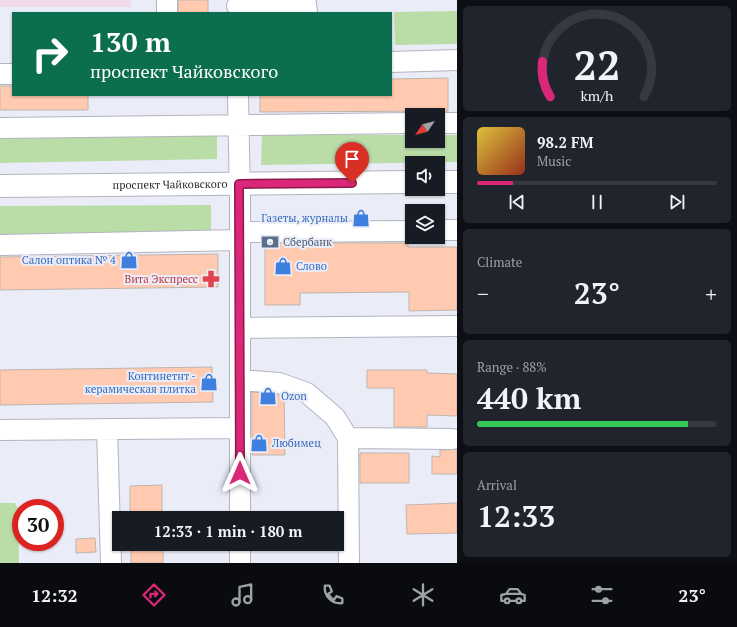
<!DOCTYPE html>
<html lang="en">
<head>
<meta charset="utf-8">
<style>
	:root { --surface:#171b24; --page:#20242c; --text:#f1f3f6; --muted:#9ea1a6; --line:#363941; --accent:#db2777 }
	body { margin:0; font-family:"PT Serif",serif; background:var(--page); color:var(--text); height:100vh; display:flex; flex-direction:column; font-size:15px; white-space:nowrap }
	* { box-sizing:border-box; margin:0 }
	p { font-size:13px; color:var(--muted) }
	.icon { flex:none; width:22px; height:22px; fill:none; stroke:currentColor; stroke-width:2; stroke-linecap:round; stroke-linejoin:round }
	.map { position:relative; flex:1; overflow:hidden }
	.sheet { display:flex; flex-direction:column; gap:6px; padding:6px; background:#0d0f14; width:280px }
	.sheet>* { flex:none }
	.hud { position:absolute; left:12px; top:12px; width:380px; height:84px; border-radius:0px; box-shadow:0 1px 3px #0004; background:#0b6e4f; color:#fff; overflow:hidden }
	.needle { width:26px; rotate:235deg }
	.fabs { position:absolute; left:405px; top:108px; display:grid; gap:8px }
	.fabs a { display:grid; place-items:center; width:40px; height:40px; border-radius:0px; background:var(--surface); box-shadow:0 1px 3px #0004; font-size:20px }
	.speed { position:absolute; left:12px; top:499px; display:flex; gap:8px; font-size:20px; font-weight:700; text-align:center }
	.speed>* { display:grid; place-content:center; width:52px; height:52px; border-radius:50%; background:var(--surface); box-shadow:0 1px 3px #0004; line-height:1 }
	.speed .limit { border:6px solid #d22; background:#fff; color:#111 }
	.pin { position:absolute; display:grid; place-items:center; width:34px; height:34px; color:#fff; margin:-41px -17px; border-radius:50% 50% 50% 0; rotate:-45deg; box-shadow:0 0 4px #0007 }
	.pin .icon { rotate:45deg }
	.me { position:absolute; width:44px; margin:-22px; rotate:0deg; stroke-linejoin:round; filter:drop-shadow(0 0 3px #0008) }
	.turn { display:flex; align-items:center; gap:14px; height:84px; padding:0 12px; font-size:18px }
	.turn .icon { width:52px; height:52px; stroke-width:2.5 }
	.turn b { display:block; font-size:28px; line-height:34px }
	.big { font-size:30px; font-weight:800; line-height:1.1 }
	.sheet .card { flex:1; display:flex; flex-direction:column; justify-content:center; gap:6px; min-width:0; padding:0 14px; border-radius:6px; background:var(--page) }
	.sheet .dial { align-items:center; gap:0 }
	.dial svg { height:104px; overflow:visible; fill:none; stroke:var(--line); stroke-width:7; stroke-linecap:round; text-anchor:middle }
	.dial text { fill:var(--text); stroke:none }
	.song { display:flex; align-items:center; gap:12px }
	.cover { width:48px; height:48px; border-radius:6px; background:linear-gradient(135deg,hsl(50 70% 55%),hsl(10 70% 35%)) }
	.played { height:4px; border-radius:2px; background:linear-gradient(90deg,var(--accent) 15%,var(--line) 15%) }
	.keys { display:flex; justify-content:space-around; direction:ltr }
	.heat { display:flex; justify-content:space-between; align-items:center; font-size:22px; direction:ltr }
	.charge { height:6px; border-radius:3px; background:linear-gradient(90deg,#34c759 88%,var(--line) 0) }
	.trip { position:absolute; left:112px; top:511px; width:232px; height:40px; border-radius:0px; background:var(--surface); box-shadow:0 1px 3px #0004; font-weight:800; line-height:40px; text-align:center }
	.tabs { display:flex; height:64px; justify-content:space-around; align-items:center; background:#090b0e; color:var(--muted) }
	.tabs .icon { width:28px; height:28px }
	.tabs .current { color:var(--accent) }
	.tabs b { font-size:18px; color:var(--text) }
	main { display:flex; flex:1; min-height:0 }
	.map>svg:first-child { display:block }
	.education { fill:#f2dbe8 }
	.green { fill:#badda8 }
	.building { fill:#ffcab0; stroke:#bfb4af }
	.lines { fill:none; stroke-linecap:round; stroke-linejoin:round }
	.minor-casing { stroke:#b3b4bf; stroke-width:22 }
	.major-casing { stroke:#b3b4bf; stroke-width:24 }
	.minor { stroke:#fff; stroke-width:20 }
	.major { stroke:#fff; stroke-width:22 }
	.route-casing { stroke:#8e194d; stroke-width:10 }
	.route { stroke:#db2777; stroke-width:7 }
	.labels { text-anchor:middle; stroke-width:4; stroke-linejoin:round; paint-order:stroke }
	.street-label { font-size:11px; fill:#29292d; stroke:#eaecf7 }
	.shop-label { font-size:11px; fill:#366cbe; stroke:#eaecf7; text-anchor:end }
	.service-label { font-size:11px; fill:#4e5e75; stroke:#eaecf7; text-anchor:start }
	.health-label { font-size:11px; fill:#be3a42; stroke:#eaecf7; text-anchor:end }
</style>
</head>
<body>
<main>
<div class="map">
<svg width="457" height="563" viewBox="0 0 457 563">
	<rect width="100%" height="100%" fill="#eaecf7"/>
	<path class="education" d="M0,0h131v7h-131z"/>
	<path class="green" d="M457,11v33l-62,1 -1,-33z
		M0,134h217v25l-217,4z
		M262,135h150v6h26v-6h19v27l-196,3z
		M211,205v31h-211v-30z
		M0,503h15l3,6 1,54h-19z"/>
	<path class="building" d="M178,0h30v13h-30z
		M448,78v33l-188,1v-17h131v-16z
		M0,86h13v9h75v15h-88z
		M265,243h143v4h49v63l-48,1v-19l-109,1v12h-35z
		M218,254v33l-218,3v-33z
		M212,367l1,35 -213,3v-35z
		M367,370h60v3l30,1v42l-30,-1v12h-33v-39h-27z
		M252,392l25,2 7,3 1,58h-33z
		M457,449v25h-25v-18l8,1v-7z
		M360,453h49v30h-49z
		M162,485v33h-32v-32z
		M457,503v30l-50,1 -1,-29z
		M95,538l1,14 -20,1v-14z
		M131,544h32v19h-32z"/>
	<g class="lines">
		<g class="minor-casing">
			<path id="minor" d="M167,0v13
				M237,6l69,-2 1,9
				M391,62l66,-2
				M0,74h13
				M238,95l2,105v318
				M438,123h19
				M0,128l412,-5
				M438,230h19
				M240,232l172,-1
				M0,245l240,-5
				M240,328l217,-2
				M240,380l39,3 28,10 28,24 13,21 1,125
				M107,429l4,134
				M0,430l240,-2
				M348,438l104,1
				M240,563v-19"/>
		</g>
		<g class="major-casing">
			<g id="major">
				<path d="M438,182h19"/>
				<path id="s1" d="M0,186l412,-4"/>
			</g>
		</g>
		<use href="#minor" class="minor"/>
		<use href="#major" class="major"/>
	</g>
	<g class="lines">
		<g class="route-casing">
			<path id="route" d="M240,473l-1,-289 113,-1"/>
		</g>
		<use href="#route" class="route"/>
	</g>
	<defs>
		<g id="shop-bare" transform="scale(1.38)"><path d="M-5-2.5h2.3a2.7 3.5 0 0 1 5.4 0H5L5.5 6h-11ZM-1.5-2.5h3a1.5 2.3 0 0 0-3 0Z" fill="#3f7fe0" stroke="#eaecf7" stroke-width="2.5" paint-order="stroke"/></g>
		<g id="bank-bare" transform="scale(1.38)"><path d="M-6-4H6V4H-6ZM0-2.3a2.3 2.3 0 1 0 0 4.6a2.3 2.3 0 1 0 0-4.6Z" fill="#5c6f8a" stroke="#eaecf7" stroke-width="2.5" paint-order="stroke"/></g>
		<g id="pharmacy-bare" transform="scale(1.38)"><path d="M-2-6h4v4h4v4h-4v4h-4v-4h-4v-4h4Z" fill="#e0444e" stroke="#eaecf7" stroke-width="2.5" paint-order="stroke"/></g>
	</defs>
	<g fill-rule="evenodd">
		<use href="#shop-bare" x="361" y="218"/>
		<use href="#bank-bare" x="270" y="242"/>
		<use href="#shop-bare" x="129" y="260"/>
		<use href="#shop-bare" x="283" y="266"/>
		<use href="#pharmacy-bare" x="211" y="279"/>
		<use href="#shop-bare" x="209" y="382"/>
		<use href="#shop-bare" x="268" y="396"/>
		<use href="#shop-bare" x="259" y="443"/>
	</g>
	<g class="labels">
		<g class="street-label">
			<text dy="4" stroke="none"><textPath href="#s1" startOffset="170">проспект Чайковского</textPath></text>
		</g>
		<g class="shop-label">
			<text x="348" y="222">Газеты, журналы</text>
			<text x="116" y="264">Салон оптика № 4</text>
			<text x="296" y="270" text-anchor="start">Слово</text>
			<text x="196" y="380">Континетнт -<tspan x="196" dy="13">керамическая плитка</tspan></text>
			<text x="281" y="400" text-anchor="start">Ozon</text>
			<text x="272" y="447" text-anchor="start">Любимец</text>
		</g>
		<g class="service-label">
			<text x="283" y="246">Сбербанк</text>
		</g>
		<g class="health-label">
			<text x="198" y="283">Вита Экспресс</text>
		</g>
	</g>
</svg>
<div class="fabs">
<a><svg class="needle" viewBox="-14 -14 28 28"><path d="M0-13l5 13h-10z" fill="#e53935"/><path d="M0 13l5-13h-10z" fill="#9ea1a6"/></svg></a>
<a><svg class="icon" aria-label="sound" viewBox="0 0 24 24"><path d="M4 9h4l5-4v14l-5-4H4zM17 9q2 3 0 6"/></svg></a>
<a><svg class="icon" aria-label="layers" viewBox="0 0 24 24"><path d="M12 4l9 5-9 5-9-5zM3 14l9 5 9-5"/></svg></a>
</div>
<div class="speed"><div class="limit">30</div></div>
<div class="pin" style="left:352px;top:183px;background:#d93025"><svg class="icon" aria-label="arrive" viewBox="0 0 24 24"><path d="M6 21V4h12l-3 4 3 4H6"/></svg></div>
<svg class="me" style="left:240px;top:473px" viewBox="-20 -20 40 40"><path d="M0-17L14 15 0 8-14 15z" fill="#db2777" stroke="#fff" stroke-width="4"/></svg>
<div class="trip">12:33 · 1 min · 180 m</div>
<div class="hud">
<div class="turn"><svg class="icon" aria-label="right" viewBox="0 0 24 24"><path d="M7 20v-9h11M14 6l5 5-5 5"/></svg><div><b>130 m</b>проспект Чайковского</div></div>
</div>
</div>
<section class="sheet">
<div class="card dial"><svg viewBox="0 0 100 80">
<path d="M14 69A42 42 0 1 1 86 69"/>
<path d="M14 69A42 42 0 0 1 8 42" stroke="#db2777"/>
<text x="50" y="56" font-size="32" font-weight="700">22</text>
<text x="50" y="72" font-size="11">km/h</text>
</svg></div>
<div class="card">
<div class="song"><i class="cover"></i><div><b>98.2 FM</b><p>Music</p></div></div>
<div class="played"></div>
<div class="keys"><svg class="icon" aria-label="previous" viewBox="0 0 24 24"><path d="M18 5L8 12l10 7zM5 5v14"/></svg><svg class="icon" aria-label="pause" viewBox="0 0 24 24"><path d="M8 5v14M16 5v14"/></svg><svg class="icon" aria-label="next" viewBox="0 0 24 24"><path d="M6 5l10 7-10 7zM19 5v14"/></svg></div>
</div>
<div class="card"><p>Climate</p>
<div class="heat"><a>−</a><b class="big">23°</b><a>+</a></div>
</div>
<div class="card"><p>Range · 88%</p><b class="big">440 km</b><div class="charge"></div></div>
<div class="card"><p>Arrival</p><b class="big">12:33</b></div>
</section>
</main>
<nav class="tabs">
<b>12:32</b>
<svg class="icon current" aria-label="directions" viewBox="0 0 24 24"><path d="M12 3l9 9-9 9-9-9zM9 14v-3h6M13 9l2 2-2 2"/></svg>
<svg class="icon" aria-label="music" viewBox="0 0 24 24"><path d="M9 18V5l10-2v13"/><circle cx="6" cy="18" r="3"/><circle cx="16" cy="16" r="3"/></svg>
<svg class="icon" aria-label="phone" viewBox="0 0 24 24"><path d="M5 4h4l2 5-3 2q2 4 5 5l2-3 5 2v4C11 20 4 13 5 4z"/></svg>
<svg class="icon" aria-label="climate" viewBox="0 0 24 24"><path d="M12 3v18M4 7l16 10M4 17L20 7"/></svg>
<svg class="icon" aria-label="car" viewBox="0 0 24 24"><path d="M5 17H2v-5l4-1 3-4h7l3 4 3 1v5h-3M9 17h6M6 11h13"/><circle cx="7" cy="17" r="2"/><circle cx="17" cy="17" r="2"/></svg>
<svg class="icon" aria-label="filters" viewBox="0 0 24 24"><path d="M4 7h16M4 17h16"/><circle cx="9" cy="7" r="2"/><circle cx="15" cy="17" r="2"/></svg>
<b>23°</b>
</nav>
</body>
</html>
